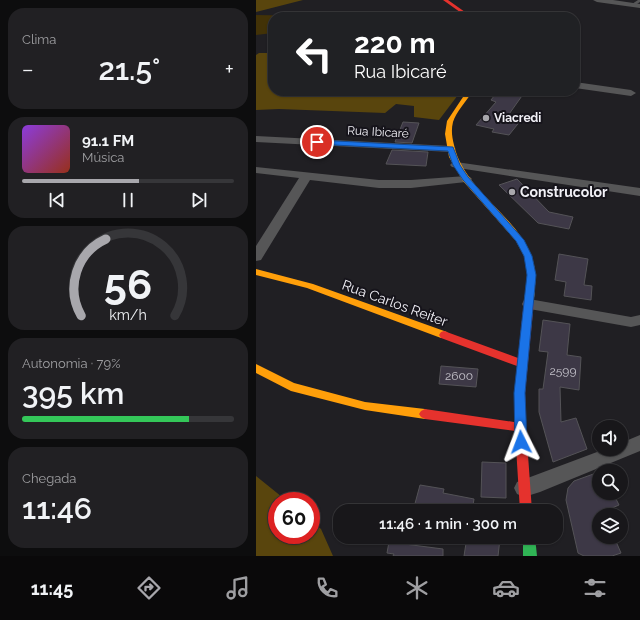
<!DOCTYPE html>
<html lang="pt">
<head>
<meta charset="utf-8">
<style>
	:root { --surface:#18171a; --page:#212023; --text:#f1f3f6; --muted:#9f9fa2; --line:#363639; --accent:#a8a7ac }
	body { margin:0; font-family:Raleway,sans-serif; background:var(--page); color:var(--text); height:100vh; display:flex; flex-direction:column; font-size:15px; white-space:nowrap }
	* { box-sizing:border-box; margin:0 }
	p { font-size:13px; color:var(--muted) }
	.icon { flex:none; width:22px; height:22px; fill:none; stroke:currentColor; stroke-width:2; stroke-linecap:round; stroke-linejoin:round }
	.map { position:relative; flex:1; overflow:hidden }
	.side { display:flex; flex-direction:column; gap:8px; padding:8px; background:#0d0d0e; width:256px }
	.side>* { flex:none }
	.banner { position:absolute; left:12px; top:12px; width:312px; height:84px; border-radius:16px; box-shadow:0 1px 3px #0004,0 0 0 1px var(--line); background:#202124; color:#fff; overflow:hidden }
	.fabs { position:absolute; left:336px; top:420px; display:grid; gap:8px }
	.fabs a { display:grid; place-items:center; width:36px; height:36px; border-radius:50%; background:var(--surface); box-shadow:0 1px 3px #0004,0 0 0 1px var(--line); font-size:20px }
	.speed { position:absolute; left:12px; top:492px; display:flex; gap:8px; font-size:20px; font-weight:700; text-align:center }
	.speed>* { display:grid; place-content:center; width:52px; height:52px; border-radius:50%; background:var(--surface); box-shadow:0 1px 3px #0004,0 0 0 1px var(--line); line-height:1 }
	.speed .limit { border:6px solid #d22; background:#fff; color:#111 }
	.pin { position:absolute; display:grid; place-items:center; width:34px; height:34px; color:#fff; margin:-17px; border:2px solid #fff; border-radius:50%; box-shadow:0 1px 4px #0007 }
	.me { position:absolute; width:44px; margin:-22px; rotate:357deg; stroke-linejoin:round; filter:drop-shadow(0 0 3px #0008) }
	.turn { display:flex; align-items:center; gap:14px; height:84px; padding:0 20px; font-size:18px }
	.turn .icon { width:52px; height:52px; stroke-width:2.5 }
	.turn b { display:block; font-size:28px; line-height:34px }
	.big { font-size:30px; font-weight:600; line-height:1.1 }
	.side .card { flex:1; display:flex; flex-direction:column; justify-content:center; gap:6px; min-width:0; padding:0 14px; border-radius:16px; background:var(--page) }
	.side .dial { align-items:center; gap:0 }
	.dial svg { height:104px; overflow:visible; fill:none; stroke:var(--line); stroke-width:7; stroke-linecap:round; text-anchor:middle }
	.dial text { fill:var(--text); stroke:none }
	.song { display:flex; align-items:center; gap:12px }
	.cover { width:48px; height:48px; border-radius:6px; background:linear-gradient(135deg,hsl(270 70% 55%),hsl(10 70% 35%)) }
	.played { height:4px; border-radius:2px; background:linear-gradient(90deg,var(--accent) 55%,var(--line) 55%) }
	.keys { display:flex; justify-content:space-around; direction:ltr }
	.heat { display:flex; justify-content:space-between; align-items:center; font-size:22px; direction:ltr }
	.charge { height:6px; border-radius:3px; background:linear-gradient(90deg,#34c759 79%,var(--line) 0) }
	.trip { position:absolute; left:77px; top:504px; width:230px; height:40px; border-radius:16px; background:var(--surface); box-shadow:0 1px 3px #0004,0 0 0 1px var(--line); font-weight:600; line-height:40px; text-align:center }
	.dock { display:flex; height:64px; justify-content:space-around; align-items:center; background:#0a090a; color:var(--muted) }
	.dock .icon { width:28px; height:28px }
	.dock .selected { color:var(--accent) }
	.dock b { font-size:18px; color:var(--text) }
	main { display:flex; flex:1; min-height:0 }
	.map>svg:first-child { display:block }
	.green { fill:#423207 }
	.forest { fill:#59450d }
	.building { fill:#3d3846; stroke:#545357 }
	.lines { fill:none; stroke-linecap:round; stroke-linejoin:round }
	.lane { fill:#565657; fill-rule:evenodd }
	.street { fill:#565657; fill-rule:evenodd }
	.fast { fill:#30b455; fill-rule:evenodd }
	.slow { fill:#ff9f0a; fill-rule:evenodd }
	.jam { fill:#e5322d; fill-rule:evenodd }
	.route { fill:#1a73e8; stroke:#114b97 }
	.poi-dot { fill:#a8a7ac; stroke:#16141b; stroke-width:1.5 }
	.labels { text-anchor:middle; stroke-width:4; stroke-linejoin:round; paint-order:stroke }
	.far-poi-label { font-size:12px; font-weight:bold; fill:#f1f0f6; stroke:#16141b; text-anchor:start }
	.far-street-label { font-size:12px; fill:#f1f0f6; stroke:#16141b }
	.number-label { font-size:12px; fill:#c4c2ca }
	.poi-label { font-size:14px; font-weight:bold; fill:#f1f0f6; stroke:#16141b; text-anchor:start }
	.street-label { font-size:14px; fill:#f1f0f6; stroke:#16141b }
</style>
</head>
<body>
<main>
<section class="side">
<div class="card"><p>Clima</p>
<div class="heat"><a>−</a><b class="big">21.5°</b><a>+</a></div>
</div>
<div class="card">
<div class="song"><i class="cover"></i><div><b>91.1 FM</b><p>Música</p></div></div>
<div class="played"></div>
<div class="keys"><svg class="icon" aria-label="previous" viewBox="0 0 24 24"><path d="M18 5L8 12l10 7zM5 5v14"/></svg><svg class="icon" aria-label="pause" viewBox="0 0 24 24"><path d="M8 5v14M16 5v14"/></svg><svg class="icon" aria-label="next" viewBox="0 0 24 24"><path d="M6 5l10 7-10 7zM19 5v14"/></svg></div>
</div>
<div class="card dial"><svg viewBox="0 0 100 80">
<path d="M14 69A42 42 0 1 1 86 69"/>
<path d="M14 69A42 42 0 0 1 33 10" stroke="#a8a7ac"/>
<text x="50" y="56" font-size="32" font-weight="700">56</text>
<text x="50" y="72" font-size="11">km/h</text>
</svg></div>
<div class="card"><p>Autonomia · 79%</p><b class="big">395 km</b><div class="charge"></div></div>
<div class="card"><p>Chegada</p><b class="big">11:46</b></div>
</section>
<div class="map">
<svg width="384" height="556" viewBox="0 0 384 556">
	<rect width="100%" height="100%" fill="#201f23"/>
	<path class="green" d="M0,15l58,1 1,1h-42v16l-17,2z"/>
	<path class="forest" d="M0,0h47l-47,12z
		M3,53h14v38h188l-22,29 -25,-3v-11l-18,-2 -11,9 -106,-4 -23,1v-55z
		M0,476l31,25h-10v34h34v-14l10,8 12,27h-77z"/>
	<path class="building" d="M242,91l9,2 5,-2 12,2 -17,24 14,3 -12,15 -17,-3 2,-3 -18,-4 20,-23 -5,-2z
		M147,122l16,1 -7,20 -17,-1z
		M136,150l36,2 -2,14 -40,-2z
		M261,179l32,33 24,5 -4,12 -31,-6 -39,-38z
		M303,254l29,5 -4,26 8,1 -1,14 -27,-4 2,-14 -11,-2z
		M287,320l27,4 -3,31 14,2 -2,33 -19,-3 1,35 15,-4 11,31 -34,13 -14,-50v-23h4l5,-37 -9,-1z
		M185,366l37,3 -2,18 -37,-3z
		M226,462l24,1v35l-25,-1z
		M343,472v21h14l6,12 -16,7 1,3h-5v22h15l7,16 -9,3h-28l-6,-3 -12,-53 2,-12 6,-7z
		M164,485l24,4 -1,4 31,6 -2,12h-59z
		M211,537h23l10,2 -2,17h-34z
		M133,542l54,7v7h-50l1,-2 -7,-1z"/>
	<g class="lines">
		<path class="lane" d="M382,0h2v2l-6,4h-2v-2z"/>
		<path class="street" d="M337,0h20l27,4v4l-43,-6z
			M280,12l11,5h-65l4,-2z
			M319,82l56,8 5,3 -5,3 -56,-8z
			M279,91h40c-7,7 -33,7 -40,0z
			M0,136l195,10 5,3 -5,3 -195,-10z
			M200,162l184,26v8l-188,-29 -2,-2 2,-2z
			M0,167l123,13h32l55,-4 4,1 2,2 -2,2 -4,1 -55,6h-32l-69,-8 -49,80 -5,1v-15l43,-68 -43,-5z
			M273,299l102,18 9,-2v10l-9,2 -107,-19 -2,-4 2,-4z
			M384,435v16l-100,41 -16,5 -7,-3 -3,-6 3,-6 88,-33h16v-6z"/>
		<path class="fast" d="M267,537h12l2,19h-14z"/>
		<path class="slow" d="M211,91h6c-6,9 -17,21 -20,31 -2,8 -1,15 1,23 12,55 88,81 81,141 0,5 0,12 -3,17h-6l-2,-2 4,-26 -4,-19 -8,-15 -53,-60 -14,-24 -4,-23 2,-13z
			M0,269l57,15 134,48 2,3 -2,3h-6l-134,-50 -51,-13z
			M0,364l38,19 71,19 60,7 4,2 2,3 -2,3 -4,2 -60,-9 -74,-19 -35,-18z"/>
		<path class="jam" d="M187,0h5l24,17h-5z
			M273,298l5,3 -9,92 1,34 6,84h-12l-5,-80 -90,-12 -4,-2 -2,-3 2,-3 4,-2 89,13 1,-29 2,-27 -76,-28 -2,-3 2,-3 3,-1 74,27 6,-57z"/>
	</g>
	<path class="route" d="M61,140l136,7 7,18 8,12 56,63 8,16 4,19 -11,118 2,49 -2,4 -4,1 -4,-1 -2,-4 -1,-49 13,-118 -3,-19 -8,-15 -53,-61 -10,-15 -5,-14 -133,-7v-3z"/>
	<g class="poi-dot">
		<circle cx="230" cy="118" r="4"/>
		<circle cx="256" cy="192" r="4"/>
	</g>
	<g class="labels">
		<g class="far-poi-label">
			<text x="238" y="122">Viacredi</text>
		</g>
		<g class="far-street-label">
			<text transform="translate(122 132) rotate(3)" y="4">Rua Ibicaré</text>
		</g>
		<g class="number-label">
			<text x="307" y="375">2599</text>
			<text x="203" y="380">2600</text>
		</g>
		<g class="poi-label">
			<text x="264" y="197">Construcolor</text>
		</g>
		<g class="street-label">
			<text transform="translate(139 303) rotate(20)" y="5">Rua Carlos Reiter</text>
		</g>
	</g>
</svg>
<div class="fabs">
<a><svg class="icon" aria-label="sound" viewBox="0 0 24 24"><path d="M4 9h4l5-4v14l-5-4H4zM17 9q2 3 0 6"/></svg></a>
<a><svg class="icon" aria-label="search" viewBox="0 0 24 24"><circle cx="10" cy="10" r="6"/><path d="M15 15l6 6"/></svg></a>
<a><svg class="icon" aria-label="layers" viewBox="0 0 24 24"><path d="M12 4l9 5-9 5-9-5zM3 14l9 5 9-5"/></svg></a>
</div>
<div class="speed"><div class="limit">60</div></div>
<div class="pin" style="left:61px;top:142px;background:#d93025"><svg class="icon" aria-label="arrive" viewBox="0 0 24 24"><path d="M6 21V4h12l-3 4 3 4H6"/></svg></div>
<svg class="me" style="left:265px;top:442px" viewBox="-20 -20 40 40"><path d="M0-17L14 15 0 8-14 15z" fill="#1a73e8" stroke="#fff" stroke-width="4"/></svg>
<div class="trip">11:46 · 1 min · 300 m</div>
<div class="banner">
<div class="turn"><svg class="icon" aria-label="left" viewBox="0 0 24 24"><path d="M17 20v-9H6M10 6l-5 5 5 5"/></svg><div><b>220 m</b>Rua Ibicaré</div></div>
</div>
</div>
</main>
<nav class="dock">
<b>11:45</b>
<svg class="icon selected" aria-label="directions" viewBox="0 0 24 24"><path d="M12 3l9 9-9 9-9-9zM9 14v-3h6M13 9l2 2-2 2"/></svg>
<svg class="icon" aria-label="music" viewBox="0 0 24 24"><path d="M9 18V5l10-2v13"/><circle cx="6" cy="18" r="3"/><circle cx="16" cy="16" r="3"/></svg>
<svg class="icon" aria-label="phone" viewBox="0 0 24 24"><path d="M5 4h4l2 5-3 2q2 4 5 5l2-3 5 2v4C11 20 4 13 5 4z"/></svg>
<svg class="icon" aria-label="climate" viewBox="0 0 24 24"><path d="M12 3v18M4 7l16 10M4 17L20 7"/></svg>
<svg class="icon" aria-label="car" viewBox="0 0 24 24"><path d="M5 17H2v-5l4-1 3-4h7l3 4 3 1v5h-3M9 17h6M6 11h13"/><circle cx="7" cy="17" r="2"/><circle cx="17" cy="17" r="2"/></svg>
<svg class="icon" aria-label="filters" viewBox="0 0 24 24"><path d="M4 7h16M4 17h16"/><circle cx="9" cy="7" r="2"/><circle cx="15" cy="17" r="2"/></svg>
</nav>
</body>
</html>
